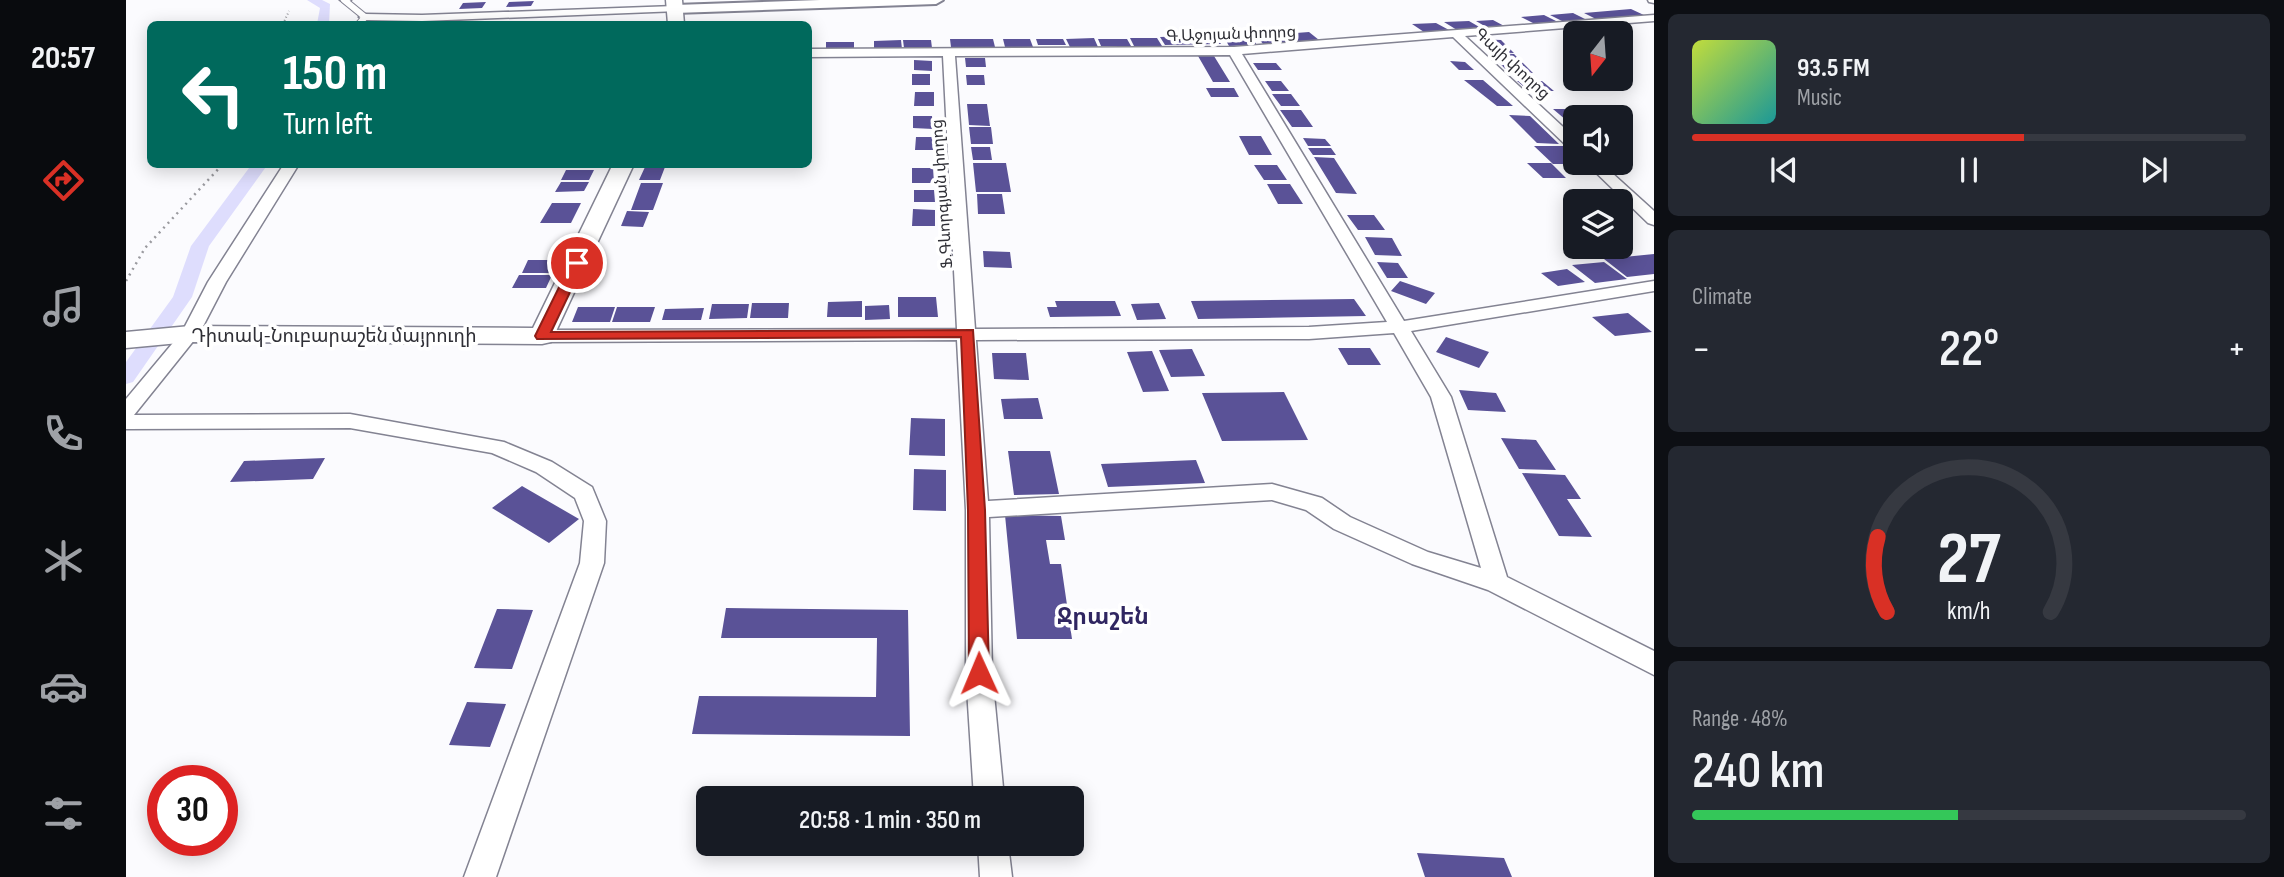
<!DOCTYPE html>
<html lang="en">
<head>
<meta charset="utf-8">
<style>
	:root { --surface:#171b24; --page:#242831; --text:#f1f3f6; --muted:#9ea1a6; --line:#363941; --accent:#d93025 }
	body { margin:0; font-family:"Sofia Sans Condensed","Noto Sans Armenian",sans-serif; background:var(--page); color:var(--text); height:100vh; display:flex; flex-direction:column; font-size:26px; white-space:nowrap }
	* { box-sizing:border-box; margin:0 }
	p { font-size:23px; color:var(--muted) }
	.icon { flex:none; width:38px; height:38px; fill:none; stroke:currentColor; stroke-width:2; stroke-linecap:round; stroke-linejoin:round }
	.map { position:relative; flex:1; overflow:hidden }
	.details { display:flex; flex-direction:column; gap:14px; padding:14px; background:#0d0f14; width:630px }
	.details>* { flex:none }
	.guide { position:absolute; left:21px; top:21px; width:665px; height:147px; border-radius:10px; box-shadow:0 4px 18px #0003; background:#00695c; color:#fff; overflow:hidden }
	.needle { width:46px; rotate:197deg }
	.fabs { position:absolute; left:1437px; top:21px; display:grid; gap:14px }
	.fabs a { display:grid; place-items:center; width:70px; height:70px; border-radius:10px; background:var(--surface); box-shadow:0 4px 18px #0003; font-size:35px }
	.speed { position:absolute; left:21px; top:765px; display:flex; gap:14px; font-size:35px; font-weight:700; text-align:center }
	.speed>* { display:grid; place-content:center; width:91px; height:91px; border-radius:50%; background:var(--surface); box-shadow:0 4px 18px #0003; line-height:1 }
	.speed .limit { border:10px solid #d22; background:#fff; color:#111 }
	.pin { position:absolute; display:grid; place-items:center; width:60px; height:60px; color:#fff; margin:-30px; border:4px solid #fff; border-radius:50%; box-shadow:0 2px 7px #0007 }
	.me { position:absolute; width:77px; margin:-38px; rotate:359deg; stroke-linejoin:round; filter:drop-shadow(0 0 5px #0008) }
	.turn { display:flex; align-items:center; gap:24px; height:147px; padding:0 21px; font-size:32px }
	.turn .icon { width:91px; height:91px; stroke-width:2.5 }
	.turn b { display:block; font-size:49px; line-height:60px }
	.big { font-size:52px; font-weight:600; line-height:1.1 }
	.details .widget { flex:1; display:flex; flex-direction:column; justify-content:center; gap:10px; min-width:0; padding:0 24px; border-radius:10px; background:var(--page) }
	.details .dial { align-items:center; gap:0 }
	.dial svg { height:182px; overflow:visible; fill:none; stroke:var(--line); stroke-width:7; stroke-linecap:round; text-anchor:middle }
	.dial text { fill:var(--text); stroke:none }
	.song { display:flex; align-items:center; gap:21px }
	.cover { width:84px; height:84px; border-radius:10px; background:linear-gradient(135deg,hsl(70 70% 55%),hsl(180 70% 35%)) }
	.played { height:7px; border-radius:4px; background:linear-gradient(90deg,var(--accent) 60%,var(--line) 60%) }
	.keys { display:flex; justify-content:space-around; direction:ltr }
	.heat { display:flex; justify-content:space-between; align-items:center; font-size:38px; direction:ltr }
	.charge { height:10px; border-radius:5px; background:linear-gradient(90deg,#34c759 48%,var(--line) 0) }
	.trip { position:absolute; left:570px; top:786px; width:388px; height:70px; border-radius:10px; background:var(--surface); box-shadow:0 4px 18px #0003; font-weight:600; line-height:70px; text-align:center }
	main { display:flex; flex:1; min-height:0 }
	.dock { display:flex; flex-direction:column; width:126px; justify-content:space-around; align-items:center; background:#090b0e; color:var(--muted) }
	.dock .icon { width:49px; height:49px }
	.dock .active { color:var(--accent) }
	.dock b { font-size:32px; color:var(--text) }
	.map>svg:first-child { display:block }
	.lines { fill:none; stroke-linecap:round; stroke-linejoin:round }
	.canal { fill:#deddfd; fill-rule:evenodd }
	.building { fill:#5a5297 }
	.service-casing { stroke:#838392; stroke-width:8 }
	.minor-casing { stroke:#838392; stroke-width:3 }
	.tertiary-casing { stroke:#838392; stroke-width:4 }
	.secondary-casing { stroke:#838392; stroke-width:3 }
	.path-far1 { stroke:#9a9a9f; stroke-width:2; stroke-dasharray:1 2.5; stroke-linecap:butt }
	.path { stroke:#9a9a9f; stroke-width:2.5; stroke-dasharray:2 4.5; stroke-linecap:butt }
	.service { stroke:#fff; stroke-width:6 }
	.minor { fill:#fff; fill-rule:evenodd }
	.tertiary { fill:#fff; fill-rule:evenodd }
	.secondary { fill:#fff; fill-rule:evenodd }
	.route { fill:#d93025; stroke:#8d1f18; stroke-width:2 }
	.labels { text-anchor:middle; stroke-width:7; stroke-linejoin:round; paint-order:stroke }
	.far-street-label { font-size:16px; fill:#2f2f36; stroke:#fff }
	.street-label { font-size:19px; fill:#2f2f36; stroke:#fff }
	.quarter-label { font-size:23px; font-weight:bold; fill:#302661; stroke:#fff }
</style>
</head>
<body>
<main>
<nav class="dock">
<b>20:57</b>
<svg class="icon active" aria-label="directions" viewBox="0 0 24 24"><path d="M12 3l9 9-9 9-9-9zM9 14v-3h6M13 9l2 2-2 2"/></svg>
<svg class="icon" aria-label="music" viewBox="0 0 24 24"><path d="M9 18V5l10-2v13"/><circle cx="6" cy="18" r="3"/><circle cx="16" cy="16" r="3"/></svg>
<svg class="icon" aria-label="phone" viewBox="0 0 24 24"><path d="M5 4h4l2 5-3 2q2 4 5 5l2-3 5 2v4C11 20 4 13 5 4z"/></svg>
<svg class="icon" aria-label="climate" viewBox="0 0 24 24"><path d="M12 3v18M4 7l16 10M4 17L20 7"/></svg>
<svg class="icon" aria-label="car" viewBox="0 0 24 24"><path d="M5 17H2v-5l4-1 3-4h7l3 4 3 1v5h-3M9 17h6M6 11h13"/><circle cx="7" cy="17" r="2"/><circle cx="17" cy="17" r="2"/></svg>
<svg class="icon" aria-label="filters" viewBox="0 0 24 24"><path d="M4 7h16M4 17h16"/><circle cx="9" cy="7" r="2"/><circle cx="15" cy="17" r="2"/></svg>
</nav>
<div class="map">
<svg width="1528" height="877" viewBox="0 0 1528 877">
	<rect width="100%" height="100%" fill="#fbfbfe"/>
	<g class="lines">
		<path class="canal" d="M181,0h15l8,4 -1,20h-12l3,-16z
			M126,164h16l-59,82 -17,51 -59,85 -7,2v-22l47,-65 18,-51z"/>
	</g>
	<path class="building" d="M408,1l-3,5 -25,1 3,-5z
		M360,2l-4,6 -23,1 4,-6z
		M1505,9l15,7 -50,3 -12,-6z
		M1447,13l14,7 -23,2 -14,-7z
		M1418,15l14,7 -23,2 -14,-7z
		M1367,20l13,7 -18,1 -12,-7z
		M1343,21l12,7 -24,2 -13,-8z
		M1310,23l13,7 -25,2 -12,-8z
		M1183,32l10,8 -25,2 -11,-8z
		M1062,36h27l6,8 -56,1 -5,-8z
		M1098,37h27l6,8 -28,1z
		M1131,37h27l7,8h-27z
		M968,38l4,9h-28l-4,-8z
		M1004,38h27l5,8h-28z
		M824,39h43l2,8h-44z
		M877,39h27l3,8h-28z
		M910,39h27l3,6h-28z
		M972,39h29l4,7h-30z
		M1351,39l24,1 13,13 -24,-1z
		M775,40l1,9h-28v-8z
		M777,40h28l1,8h-28z
		M700,42h28v8l-28,1z
		M1364,53l24,1 19,19 -25,-1z
		M1072,56h16l16,26h-17z
		M839,58h20l1,9h-20z
		M788,60l18,1v10l-18,-1z
		M1324,61l15,1 9,8h-15z
		M1127,63h23l6,7h-24z
		M786,74h18v11h-18z
		M840,75h18l1,10h-18z
		M1338,80h19l30,26h-16z
		M1139,81h16l8,10h-17z
		M1391,81h25l12,10h-25z
		M1080,88h28l5,9h-28z
		M789,92h19v14h-20z
		M1146,94h19l9,12h-19z
		M841,104h20l3,22 -21,-1z
		M1427,109h26l10,8 -23,3z
		M1154,110h21l12,17h-21z
		M1383,115l21,1 29,28 -22,-1z
		M787,116h19l1,13 -20,-1z
		M843,127h22l2,17h-22z
		M1113,136h22l11,19h-23z
		M790,137h19l1,13h-21z
		M1177,138l22,1 6,7h-23z
		M1408,146h29l12,12v6h-22z
		M845,147h19l2,13h-19z
		M1182,148h23l5,7h-23z
		M1188,157l20,1 23,36 -21,-1z
		M847,163h33l5,29h-35z
		M1401,163h24l15,15h-23z
		M1128,165h23l10,15h-23z
		M519,167h20l-5,13h-21z
		M786,168h21l1,15h-22z
		M440,170h28l-5,10h-28z
		M435,182h28l-5,9 -29,1z
		M515,183h22l-10,27h-22z
		M1141,184h23l13,20h-25z
		M788,190h20l1,12h-21z
		M851,194h25l3,20h-27z
		M426,203h29l-10,20h-31z
		M787,209l22,1v16h-23z
		M501,211l22,1 -6,15 -22,-1z
		M1221,215h27l11,15h-27z
		M1239,237l27,1 10,18 -27,-1z
		M857,251l27,1 2,16 -28,-1z
		M1528,254v20l-27,3 -23,-18z
		M402,260h32l-6,13h-32z
		M1251,262l21,1 10,15h-21z
		M1478,262l23,17 -32,4 -23,-18z
		M1441,269l18,13 -27,4 -17,-13z
		M393,275h33l-6,13h-34z
		M1274,281l35,12 -9,11 -35,-13z
		M772,297h38l2,20h-40z
		M1228,299l12,17 -168,3 -7,-18z
		M736,301v16h-35l1,-15z
		M929,301h60l6,15 -71,1 -3,-10h10z
		M626,303h37l-1,15h-38z
		M1033,303l7,16 -29,1 -6,-16z
		M586,304h37l-2,14 -38,1z
		M763,305l1,14 -25,1v-14z
		M452,307h37l-5,15h-38z
		M491,307h38l-5,15h-38z
		M578,308l-3,12h-39l3,-11z
		M1502,313l24,19 -37,4 -23,-19z
		M1320,337l43,15 -10,16 -43,-16z
		M1212,348h32l11,17h-33z
		M1066,349l13,27 -34,1 -12,-27z
		M1026,351l8,19 9,21 -26,1 -16,-40z
		M866,353h34l3,27 -35,-1z
		M1333,390l37,3 10,19 -38,-2z
		M1158,392l24,48 -86,1 -20,-48z
		M912,398l5,21h-39l-3,-20z
		M785,418l34,1v37l-36,-1z
		M1375,438l35,2 20,30 -37,-1z
		M882,451h42l9,43 -45,1z
		M199,458l-12,21 -83,3 14,-21z
		M1070,460l9,23 -97,4 -7,-23z
		M788,469l32,1v41l-33,-1z
		M1396,473l43,2 16,24h-14l25,38 -33,-1z
		M396,486l57,33 -30,24 -57,-35z
		M879,515l56,1 4,24h-19l4,24h11l11,75h-55z
		M600,608l182,2 2,126 -218,-2 7,-38 177,1 1,-59h-156z
		M371,609l36,1 -21,59 -38,-1z
		M341,702l39,2 -16,43 -41,-2z
		M1291,853l87,5 8,19h-87z"/>
	<g class="lines">
		<g class="service-casing">
			<path id="service" d="M218,0l21,17 -6,7"/>
		</g>
		<g class="minor-casing">
			<path id="minor" d="M214,0h11l-5,3z
				M1522,0h6v3l-5,-1z
				M549,6l5,3 -1,2 -257,10 -57,-1 -6,-3 6,-3 57,1z
				M1528,15v6l-189,15 110,102v12l-5,-1 -117,-112 -211,17 162,267 250,-40v10l-243,40 40,66 56,180 147,74v24l-166,-85 -76,-26 -78,-35 -28,-19 -34,-10 -283,17 3,156 12,125h-30l-8,-125v-163l-9,-170 -415,2 -9,-6 9,-6 415,-1 -14,-273 -135,1v-8l426,-2zM1104,55l157,267 -78,5 -334,2 -20,-273zM1268,333l37,64 50,171 -53,-16 -78,-35 -28,-19 -50,-14 -284,17 -12,-161 333,-1z
				M1460,163h15l53,48v14l-6,-2z
				M158,164h15l-73,118 -27,52 -65,81 216,-1 154,28 48,20 40,25 14,34 -2,42 -108,314h-32l116,-314 4,-42 -9,-23 -39,-26 -44,-19 -142,-25 -224,1v-30l56,-67 26,-50z
				M852,844h30l4,33h-32z"/>
		</g>
		<g class="tertiary-casing">
			<path id="tertiary" d="M694,0h123l-7,4 -261,9 -7,-4 7,-4z"/>
		</g>
		<g class="secondary-casing">
			<path id="secondary" d="M540,0h16l2,24h-16z
				M487,164h21l-83,178 -9,2 -352,-2 -64,6v-16l64,-6 343,2z"/>
		</g>
		<path class="path-far1" d="M157,24l6,-13"/>
		<path class="path" d="M0,281l19,-33 78,-84"/>
		<use href="#service" class="service"/>
		<use href="#minor" class="minor"/>
		<use href="#tertiary" class="tertiary"/>
		<use href="#secondary" class="secondary"/>
	</g>
	<path class="route" d="M451,259l7,4 -33,69 422,-2 12,180 4,163 -3,6 -7,2 -7,-2 -3,-6 -1,-163 -7,-173 -424,2 -2,-3 36,-73z"/>
	<g class="labels">
		<g class="far-street-label">
			<text transform="translate(1105 33) rotate(-2)" y="6">Գ.Աջոյան փողոց</text>
			<text transform="translate(1387 63) rotate(43)" y="6">Գայի փողոց</text>
			<text transform="translate(815 194) rotate(-94)" y="6">Ֆ.Գևորգյան փողոց</text>
		</g>
		<g class="street-label">
			<text x="208" y="342">Դիտակ-Նուբարաշեն մայրուղի</text>
		</g>
		<g class="quarter-label">
			<text x="977" y="624">Ջրաշեն</text>
		</g>
	</g>
</svg>
<div class="fabs">
<a><svg class="needle" viewBox="-14 -14 28 28"><path d="M0-13l5 13h-10z" fill="#e53935"/><path d="M0 13l5-13h-10z" fill="#9ea1a6"/></svg></a>
<a><svg class="icon" aria-label="sound" viewBox="0 0 24 24"><path d="M4 9h4l5-4v14l-5-4H4zM17 9q2 3 0 6"/></svg></a>
<a><svg class="icon" aria-label="layers" viewBox="0 0 24 24"><path d="M12 4l9 5-9 5-9-5zM3 14l9 5 9-5"/></svg></a>
</div>
<div class="speed"><div class="limit">30</div></div>
<div class="pin" style="left:451px;top:263px;background:#d93025"><svg class="icon" aria-label="arrive" viewBox="0 0 24 24"><path d="M6 21V4h12l-3 4 3 4H6"/></svg></div>
<svg class="me" style="left:853px;top:673px" viewBox="-20 -20 40 40"><path d="M0-17L14 15 0 8-14 15z" fill="#d93025" stroke="#fff" stroke-width="4"/></svg>
<div class="trip">20:58 · 1 min · 350 m</div>
<div class="guide">
<div class="turn"><svg class="icon" aria-label="left" viewBox="0 0 24 24"><path d="M17 20v-9H6M10 6l-5 5 5 5"/></svg><div><b>150 m</b>Turn left</div></div>
</div>
</div>
<section class="details">
<div class="widget">
<div class="song"><i class="cover"></i><div><b>93.5 FM</b><p>Music</p></div></div>
<div class="played"></div>
<div class="keys"><svg class="icon" aria-label="previous" viewBox="0 0 24 24"><path d="M18 5L8 12l10 7zM5 5v14"/></svg><svg class="icon" aria-label="pause" viewBox="0 0 24 24"><path d="M8 5v14M16 5v14"/></svg><svg class="icon" aria-label="next" viewBox="0 0 24 24"><path d="M6 5l10 7-10 7zM19 5v14"/></svg></div>
</div>
<div class="widget"><p>Climate</p>
<div class="heat"><a>−</a><b class="big">22°</b><a>+</a></div>
</div>
<div class="widget dial"><svg viewBox="0 0 100 80">
<path d="M14 69A42 42 0 1 1 86 69"/>
<path d="M14 69A42 42 0 0 1 10 36" stroke="#d93025"/>
<text x="50" y="56" font-size="32" font-weight="700">27</text>
<text x="50" y="72" font-size="11">km/h</text>
</svg></div>
<div class="widget"><p>Range · 48%</p><b class="big">240 km</b><div class="charge"></div></div>
</section>
</main>
</body>
</html>
